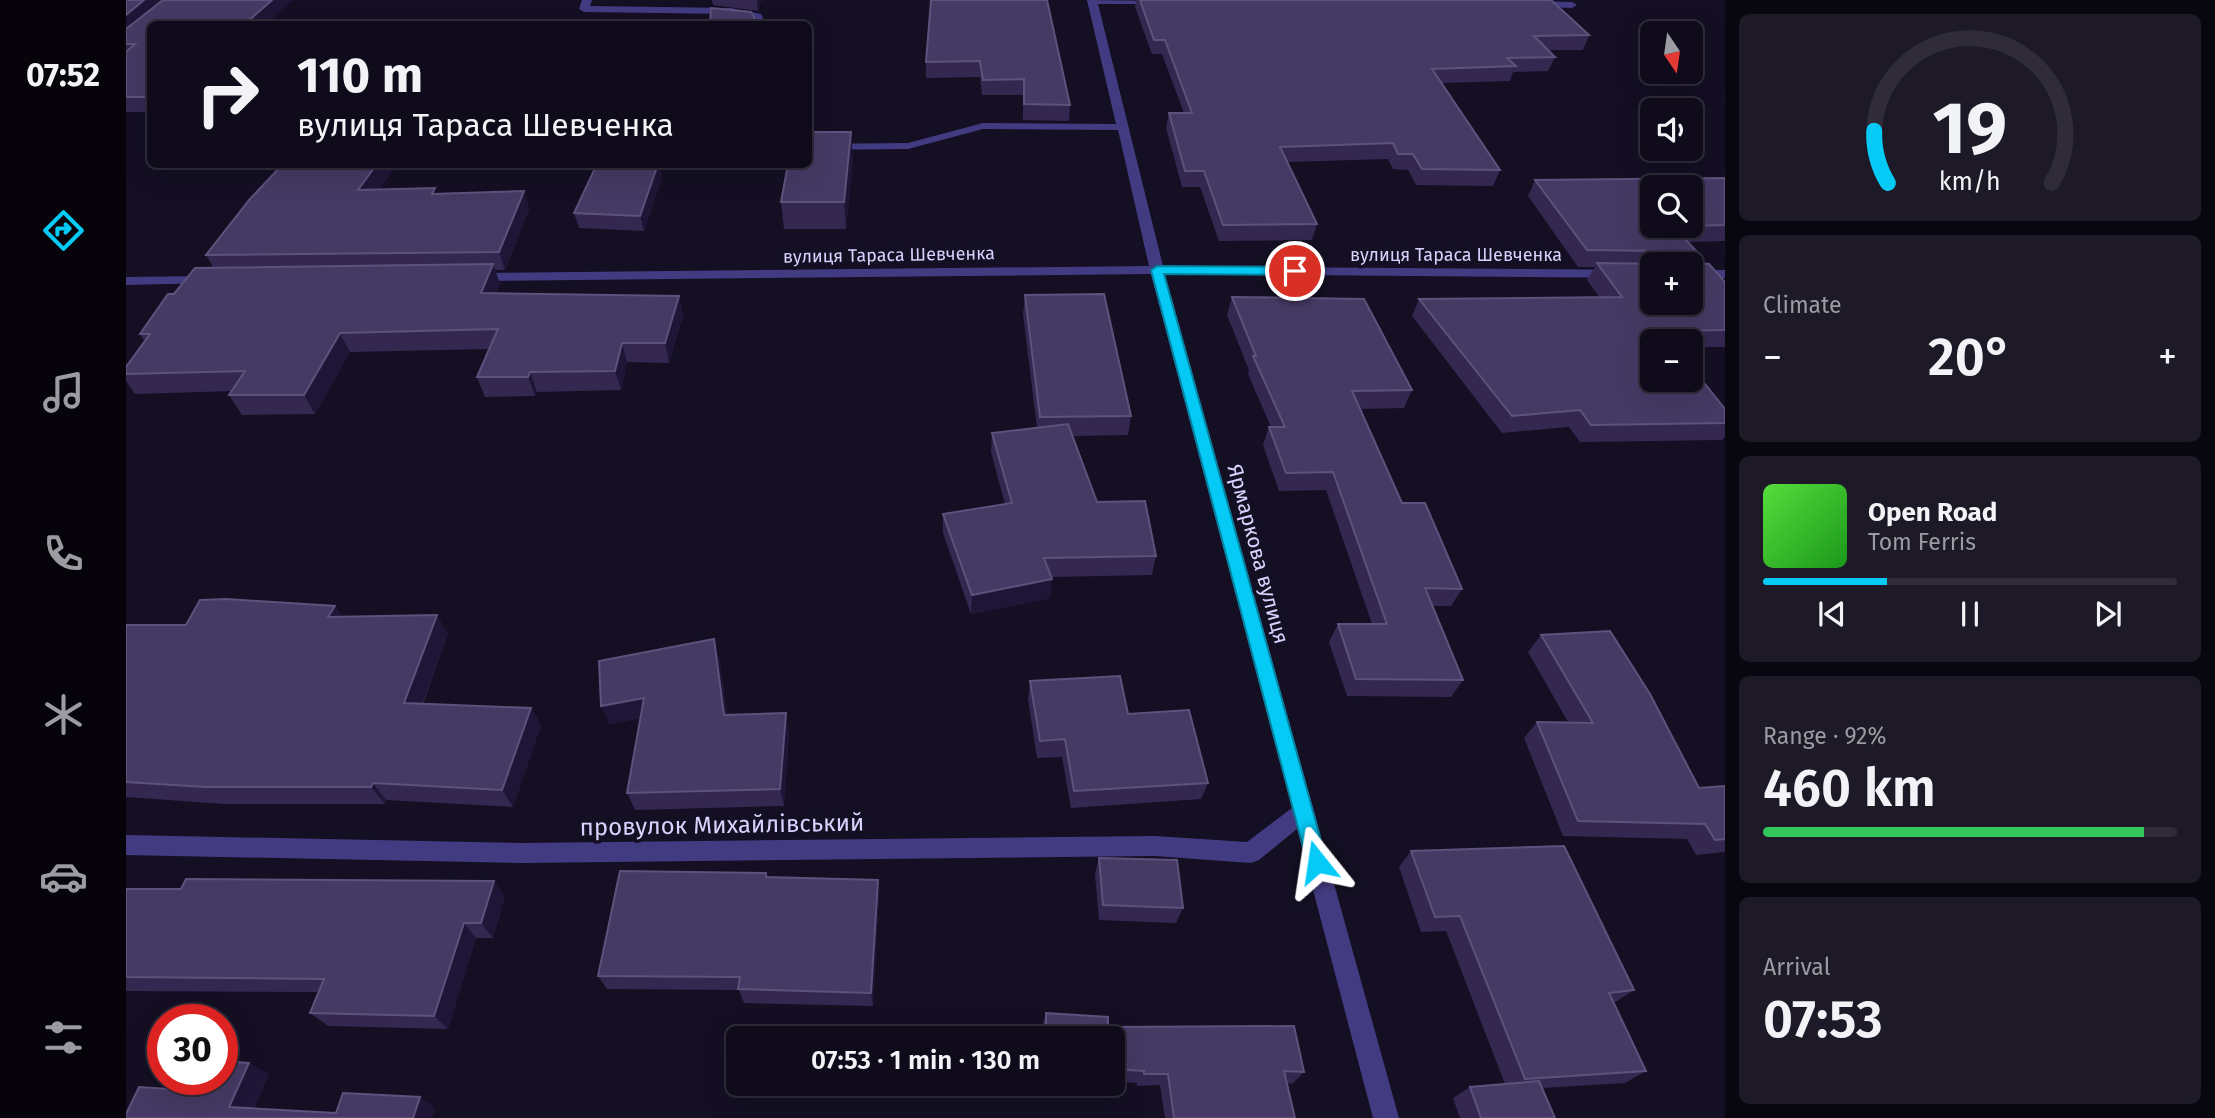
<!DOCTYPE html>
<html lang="en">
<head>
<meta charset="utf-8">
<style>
	:root { --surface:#0f0b1a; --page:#1d1927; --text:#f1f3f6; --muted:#9b9ba2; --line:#2f2b39; --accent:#06caf6 }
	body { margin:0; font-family:"Fira Sans",sans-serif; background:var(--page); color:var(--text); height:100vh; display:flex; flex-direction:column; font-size:26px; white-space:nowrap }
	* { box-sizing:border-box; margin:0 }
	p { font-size:23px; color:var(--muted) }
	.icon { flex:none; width:38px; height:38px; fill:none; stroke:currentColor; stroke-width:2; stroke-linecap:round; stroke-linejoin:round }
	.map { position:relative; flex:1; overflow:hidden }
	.drawer { display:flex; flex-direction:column; gap:14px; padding:14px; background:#08060e; width:490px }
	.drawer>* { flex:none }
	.banner { position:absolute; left:21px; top:21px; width:665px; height:147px; border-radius:10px; box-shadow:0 7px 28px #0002,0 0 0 2px var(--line); background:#0f0b1a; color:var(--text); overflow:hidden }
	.needle { width:46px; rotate:167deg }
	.tools { position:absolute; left:1514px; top:21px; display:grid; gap:14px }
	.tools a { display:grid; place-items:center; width:63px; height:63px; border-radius:10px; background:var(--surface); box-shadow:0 7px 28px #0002,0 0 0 2px var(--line); font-size:35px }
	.speed { position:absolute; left:21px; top:1004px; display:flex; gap:14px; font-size:35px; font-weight:700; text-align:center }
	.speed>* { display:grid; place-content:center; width:91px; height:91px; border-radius:50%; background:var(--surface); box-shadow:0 7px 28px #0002,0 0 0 2px var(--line); line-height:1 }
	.speed .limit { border:10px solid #d22; background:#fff; color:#111 }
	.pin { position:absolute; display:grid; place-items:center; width:60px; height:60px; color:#fff; margin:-30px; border:4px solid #fff; border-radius:50%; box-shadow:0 2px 7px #0007 }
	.me { position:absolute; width:77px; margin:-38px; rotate:345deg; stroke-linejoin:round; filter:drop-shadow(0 0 5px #0008) }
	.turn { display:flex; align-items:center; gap:24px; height:147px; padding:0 35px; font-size:32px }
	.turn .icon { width:91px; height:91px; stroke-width:2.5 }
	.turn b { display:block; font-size:49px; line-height:60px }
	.big { font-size:52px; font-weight:600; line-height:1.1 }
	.drawer .card { flex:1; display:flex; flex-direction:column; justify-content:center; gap:10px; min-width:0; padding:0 24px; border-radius:10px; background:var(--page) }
	.drawer .dial { align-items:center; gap:0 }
	.dial svg { height:182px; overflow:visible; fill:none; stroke:var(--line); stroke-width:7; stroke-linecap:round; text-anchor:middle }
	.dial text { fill:var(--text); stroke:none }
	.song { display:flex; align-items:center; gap:21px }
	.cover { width:84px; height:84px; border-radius:10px; background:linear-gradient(135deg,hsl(110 70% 55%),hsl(120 70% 35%)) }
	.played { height:7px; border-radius:4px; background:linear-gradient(90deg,var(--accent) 30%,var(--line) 30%) }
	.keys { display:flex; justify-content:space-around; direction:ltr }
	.heat { display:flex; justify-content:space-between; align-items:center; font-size:38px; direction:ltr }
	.charge { height:10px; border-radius:5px; background:linear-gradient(90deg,#34c759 92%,var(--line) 0) }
	.trip { position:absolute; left:600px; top:1026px; width:399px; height:70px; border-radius:10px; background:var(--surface); box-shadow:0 7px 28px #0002,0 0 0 2px var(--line); font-weight:600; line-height:70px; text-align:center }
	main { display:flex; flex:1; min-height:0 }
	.tabs { display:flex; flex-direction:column; width:126px; justify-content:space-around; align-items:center; background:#06040a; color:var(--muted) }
	.tabs .icon { width:49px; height:49px }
	.tabs .active { color:var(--accent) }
	.tabs b { font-size:32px; color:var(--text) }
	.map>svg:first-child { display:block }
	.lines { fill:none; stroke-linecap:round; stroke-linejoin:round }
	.lane { fill:#433b81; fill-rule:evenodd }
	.street { fill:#433b81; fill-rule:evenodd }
	.wall { fill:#342851 }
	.shaded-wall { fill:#1f1637 }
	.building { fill:#453a64; stroke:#5d527c; stroke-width:2; fill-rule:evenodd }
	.route { fill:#06caf6; stroke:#0483a0; stroke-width:2 }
	.labels { text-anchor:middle; stroke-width:7; stroke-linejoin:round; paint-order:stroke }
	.far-street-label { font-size:18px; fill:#dad2fe; stroke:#140f23 }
	.street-label { font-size:21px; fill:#dad2fe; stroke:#140f23 }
	.near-street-label { font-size:24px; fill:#dad2fe; stroke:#140f23 }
</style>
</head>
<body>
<main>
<nav class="tabs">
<b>07:52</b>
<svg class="icon active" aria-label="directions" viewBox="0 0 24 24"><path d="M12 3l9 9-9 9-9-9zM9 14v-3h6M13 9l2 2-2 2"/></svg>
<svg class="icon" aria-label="music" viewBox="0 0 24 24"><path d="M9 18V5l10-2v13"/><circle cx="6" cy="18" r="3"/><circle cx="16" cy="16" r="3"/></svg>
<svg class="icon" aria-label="phone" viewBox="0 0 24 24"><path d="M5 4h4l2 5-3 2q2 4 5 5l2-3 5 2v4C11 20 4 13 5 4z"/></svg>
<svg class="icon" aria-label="climate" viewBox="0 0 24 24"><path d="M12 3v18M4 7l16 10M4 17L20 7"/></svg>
<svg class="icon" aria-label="car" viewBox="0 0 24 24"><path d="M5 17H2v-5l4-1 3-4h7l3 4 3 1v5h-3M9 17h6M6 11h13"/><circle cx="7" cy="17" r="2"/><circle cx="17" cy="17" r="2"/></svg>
<svg class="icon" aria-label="filters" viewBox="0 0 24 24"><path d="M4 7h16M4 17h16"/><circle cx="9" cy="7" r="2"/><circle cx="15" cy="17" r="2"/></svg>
</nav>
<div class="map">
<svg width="1599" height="1118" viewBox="0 0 1599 1118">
	<rect width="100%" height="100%" fill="#140f23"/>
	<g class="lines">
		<path class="lane" d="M961,1l1,-1 76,1 -5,3h-67z
			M1407,1l39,1 5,3 -5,3 -42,-2v-4z"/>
		<path class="street" d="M456,0h10l-2,6 141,2 30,6 5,10h-9l-3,-6 -23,-4 -147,-2 -5,-3z
			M961,0h10l66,266 489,4v8l-487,-4 234,844h-26l-76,-289 -38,31 -8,3 -96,-7 -633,7 -396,-8v-20l396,8 633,-7 92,6 45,-34 -141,-534 -675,7 -7,-4 7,-4 673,-7 -31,-136 -135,-1 -75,20 -100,1v-6l100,-1 75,-20 133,1z
			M1564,270h35v8h-35z
			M81,276l5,1v6l-86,2v-8z"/>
	</g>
	<path class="wall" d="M0,0l24,24v88h-24z
		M586,0h49l-3,11 -45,-6z
		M805,0l139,105 -1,16 -46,-1v-25h-41l-2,-18 -54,1v-16z
		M1010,0h415l38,35 -6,15h-35l7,7 -7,14 -35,1 -3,9 -68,2 58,87 -7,16 -77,-1 -8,-15 -15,-1 -5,-10 -101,3 30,62 -5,16 -93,1 -19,-54h-18l-16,-59 3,-15h15l-22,-59h-10l-17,-47z
		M727,158l-7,71h-62l-3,-27z
		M272,164l-19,25 58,5 87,-3 5,18 -24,61h-10l5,14 -4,9 183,3 4,19 -14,48 -42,-1 -6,28 -84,2 -2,4 -50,1 -8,-20 12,-28 -139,3 -35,62 -73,1 -13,-20 3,-4 -97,3 -9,-13v-14l18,-26 -4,-7 34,-40 39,-27 -7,-12z
		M536,177l-18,54 -65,-3 -5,-15z
		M1599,178v63l-37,1 11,21 26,19v65h-35v-6h-38l73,68v28l-3,3 -142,2 -11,-15 -67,6 -90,-117 7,-17 181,-1 -13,-18 8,-13h-17l-50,-71 7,-16z
		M899,295l106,121 -3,19 -55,1 24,66 59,54 -4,19 -101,2 -1,21 -79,16 -28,-81v-19l62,-10 -14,-52 1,-19 45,-5 -14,-114z
		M1106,297l180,93 -8,18 -44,1 42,94 60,86 -11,17h-19l31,74 -12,17 -104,-1 -18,-54 9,-18h34l-46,-134 -47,1 -16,-46 6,-18h2l-23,-53 1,-4 -22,-55z
		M209,606l7,11 106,16 -25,71 108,4 10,17 -28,82 -127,-7 -1,4h-161l-98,-7v-172h60z
		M1415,635l158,153 26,-2v66l-29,3 -9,-16 -124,-3 -39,-98 13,-16h31l-40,-70z
		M593,657l8,58 62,16 -5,75 -149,4 -8,-17 13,-75 -31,6z
		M904,681l98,33 80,69 -7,16 -130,9 -9,-51 -25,1 -9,-59z
		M1285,851l223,139 -20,13 32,68 -21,12 -83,5 13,30h-95l-7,-20 17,-11 35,-3 -59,-153 -25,1 -22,-65z
		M973,858l84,50 -7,15 -77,-3 -4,-46z
		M640,873l1,4 112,18 -6,111 -129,-3 -5,-13 -132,-1 -9,-13z
		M0,889l379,7 -12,42h-17l-28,91 -120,-3 -18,-13 8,-21 -192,-1z
		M920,1013l258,59 -12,12 -5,-1 8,35h-130l-5,-33 -23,1v-3l-24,-2v-43h-71v-12z"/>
	<path class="shaded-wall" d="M18,0h23l-41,36v-21z
		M146,0h21l-26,24h-22z
		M631,0h4l-3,11z
		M725,132l2,26 -7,71 -2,-27z
		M251,164h21l-32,44 -8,-18z
		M532,164h2l2,13 -18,54 -4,-15z
		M398,191l5,18 -24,61 -6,-18z
		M367,264l7,20 -12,28 -7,-19z
		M553,296l4,19 -14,48 -4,-20z
		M214,333l10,19 -35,62 -11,-19z
		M496,343l5,19 -6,28 -6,-19z
		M404,372l7,20 -2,4 -7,-19z
		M926,579l-2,19 -79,16 1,-19z
		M209,606l13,19 -20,-8z
		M311,615l11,18 -32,88 -12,-18z
		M588,639l5,18 10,76 -5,-18z
		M518,698l6,18 -41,8 -8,-18z
		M405,708l10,17 -28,82 -11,-17z
		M660,713l3,18 -5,75 -4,-17z
		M247,783l13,17 -1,4 -14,-17z
		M752,880l1,15 -6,111 -2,-13z
		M368,881l11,15 -12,42 -12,-15z
		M338,923l12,15 -28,91 -14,-13z
		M123,1063l20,11 -18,44 -22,-11z
		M294,1097l15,11 -3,10h-19z"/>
	<path class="building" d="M0,0h18l-18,15z
		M37,0h109l-27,24h-95v73h-24v-45l9,-8h-9v-15z
		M805,0h116l23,105 -46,-1v-25l-41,1 -3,-19 -54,1z
		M1014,0h411l38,35 -55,1 21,21 -48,1 9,8 -84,3 68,101 -78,-1 -9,-15h-15l-5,-11 -113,4 37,77 -94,1 -19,-54h-19l-16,-58h23l-27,-73h-11z
		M585,8l40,4 3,5 -1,7h-43z
		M682,132h43l-7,70h-63l7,-38h20z
		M157,164h94l-19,26 77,-2 -3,6 92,-3 -25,61 -293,3 44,-56z
		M471,164h61l-18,52 -66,-3z
		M1599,178v47l-35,1v-39h-38v39h33h-12l25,27 1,10 10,1 16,18v48l-61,1 8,10h-20v39h38v-15l35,44v14l-134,2 -11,-15 -68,6 -93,-117 203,-2 -25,-34 65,1 3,-3 -1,-10 -77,-1 -52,-70zM1526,264h38v39h-38z
		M367,264l-12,29 198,3 -14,47h-43l-7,28 -85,1 -2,5h-51l21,-48 -158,4 -36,62h-75l16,-24 -119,3v-7l24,-33h-10l28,-40h6l21,-26z
		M978,294l27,122 -91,1 -15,-122z
		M1106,297l132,2 48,91 -60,1 50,112h23l37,86 -37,-1 38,92 -107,-1 -18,-55h49l-54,-152 -47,1 -17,-46h16l-32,-71h3z
		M942,424l29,78 48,-1 11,55 -112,2 8,21 -80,16 -29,-81 69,-11 -20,-70z
		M101,599l108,7 -7,11 109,-2 -33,88 127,5 -29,82 -129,-7 -2,4h-165l-80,-5v-157h60l14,-25z
		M1484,631l40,63 49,94 26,-2v53l-10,1 -10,-16 -127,-3 -41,-99 56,1 -52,-88z
		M588,639l10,76 62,-2 -6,76 -153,4 17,-95 -43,8 -2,-45z
		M994,676l8,38 61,-4 19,73 -134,8 -9,-52 -25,2 -10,-60z
		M1438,846l70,144 -25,3 37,78 -121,8 -65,-163 -25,1 -24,-66z
		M973,858l78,2 6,48 -80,-3z
		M494,871l146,2v4l112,3 -7,113 -133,-4 2,-12 -142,-1z
		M60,879l308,2 -13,42h-17l-30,93 -124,-3 14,-34 -198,-2v-88h55z
		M920,1013l62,4v10l186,-1 10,46 -20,-1 11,47h-121l-6,-44h-24v-3l-31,-2v-31h-67z
		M96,1061l27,2 -20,44 107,6 7,-20 77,4 -7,21h-287v-4l13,-27 30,2 5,-9h48z
		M1413,1081l16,37h-74l-11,-31z"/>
	<path class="route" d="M1031,266l138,1 6,4 -6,4 -131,-1 163,588 -3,7 -7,2 -7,-2 -3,-7 -156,-592z"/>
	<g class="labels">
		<g class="far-street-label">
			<text transform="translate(763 255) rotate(-1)" y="6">вулиця Тараса Шевченка</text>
			<text x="1330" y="261">вулиця Тараса Шевченка</text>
		</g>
		<g class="street-label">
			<text transform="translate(1132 554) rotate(75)" y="7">Ярмаркова вулиця</text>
		</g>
		<g class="near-street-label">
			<text transform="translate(596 825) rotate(-1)" y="8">провулок Михайлівський</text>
		</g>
	</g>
</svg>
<div class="tools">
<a><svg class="needle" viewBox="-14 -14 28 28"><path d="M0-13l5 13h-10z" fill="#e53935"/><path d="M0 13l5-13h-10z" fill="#9b9ba2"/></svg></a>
<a><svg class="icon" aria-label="sound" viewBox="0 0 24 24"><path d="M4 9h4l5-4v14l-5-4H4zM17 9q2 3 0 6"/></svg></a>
<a><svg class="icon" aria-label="search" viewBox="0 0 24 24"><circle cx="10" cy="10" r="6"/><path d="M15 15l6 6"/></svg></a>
<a>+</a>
<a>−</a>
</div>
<div class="speed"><div class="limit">30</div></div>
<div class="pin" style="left:1169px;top:271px;background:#d93025"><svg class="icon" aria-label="arrive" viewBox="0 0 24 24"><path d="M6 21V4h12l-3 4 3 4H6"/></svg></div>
<svg class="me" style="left:1191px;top:862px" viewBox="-20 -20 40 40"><path d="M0-17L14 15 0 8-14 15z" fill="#06caf6" stroke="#fff" stroke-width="4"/></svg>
<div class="trip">07:53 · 1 min · 130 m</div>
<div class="banner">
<div class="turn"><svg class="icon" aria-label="right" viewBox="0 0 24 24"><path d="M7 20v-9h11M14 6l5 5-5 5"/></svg><div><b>110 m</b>вулиця Тараса Шевченка</div></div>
</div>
</div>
<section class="drawer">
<div class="card dial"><svg viewBox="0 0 100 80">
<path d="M14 69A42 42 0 1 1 86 69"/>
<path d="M14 69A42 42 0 0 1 8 46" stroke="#06caf6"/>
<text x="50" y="56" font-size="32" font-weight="700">19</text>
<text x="50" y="72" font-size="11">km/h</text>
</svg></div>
<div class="card"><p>Climate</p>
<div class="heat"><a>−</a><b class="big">20°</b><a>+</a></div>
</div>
<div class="card">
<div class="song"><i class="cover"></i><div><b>Open Road</b><p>Tom Ferris</p></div></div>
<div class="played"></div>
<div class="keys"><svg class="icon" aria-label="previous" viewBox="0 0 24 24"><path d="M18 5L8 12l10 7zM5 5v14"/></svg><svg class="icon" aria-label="pause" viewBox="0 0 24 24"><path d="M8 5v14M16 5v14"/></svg><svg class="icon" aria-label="next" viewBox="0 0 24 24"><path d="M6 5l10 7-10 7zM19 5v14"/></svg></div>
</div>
<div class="card"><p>Range · 92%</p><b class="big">460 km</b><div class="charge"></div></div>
<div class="card"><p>Arrival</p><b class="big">07:53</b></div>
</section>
</main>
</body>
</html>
